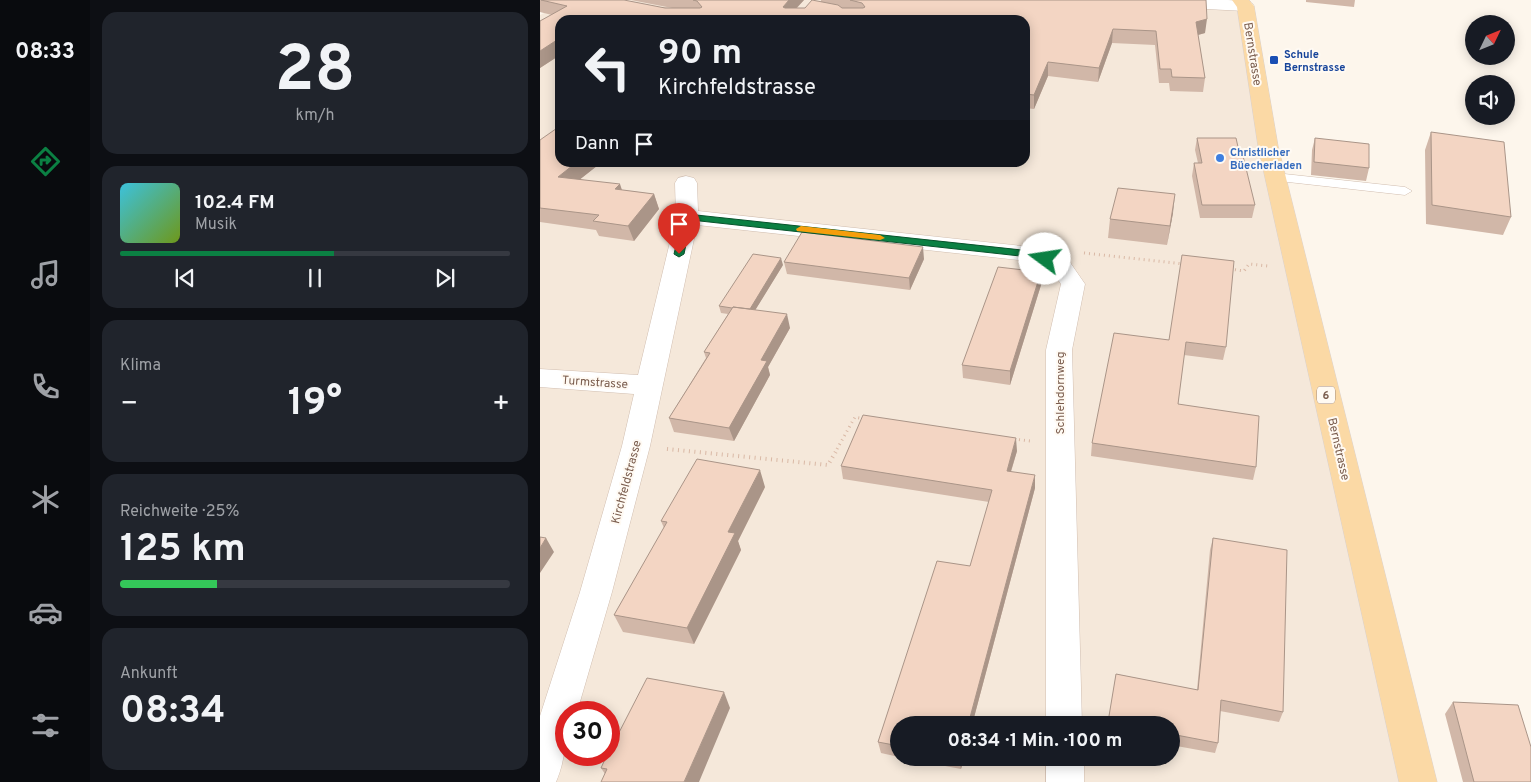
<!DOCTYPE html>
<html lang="de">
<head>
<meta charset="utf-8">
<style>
	:root { --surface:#171b24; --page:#20242c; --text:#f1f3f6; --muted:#9ea1a6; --line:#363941; --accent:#0b8043 }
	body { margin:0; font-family:Overpass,sans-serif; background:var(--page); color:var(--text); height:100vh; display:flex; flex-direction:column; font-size:19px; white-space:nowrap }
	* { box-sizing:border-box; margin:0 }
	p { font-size:16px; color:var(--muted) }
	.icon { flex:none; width:28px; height:28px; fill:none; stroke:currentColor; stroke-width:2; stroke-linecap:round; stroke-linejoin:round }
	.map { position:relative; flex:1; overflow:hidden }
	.sheet { display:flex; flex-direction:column; gap:12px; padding:12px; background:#0d0f14; width:450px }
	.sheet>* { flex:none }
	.top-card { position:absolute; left:15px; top:15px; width:475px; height:152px; border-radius:15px; box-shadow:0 2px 12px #0003; background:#171b24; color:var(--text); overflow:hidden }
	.needle { width:32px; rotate:47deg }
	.buttons { position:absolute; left:925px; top:15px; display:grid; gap:10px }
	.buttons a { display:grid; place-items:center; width:50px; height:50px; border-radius:50%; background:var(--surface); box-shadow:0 2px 12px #0003; font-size:25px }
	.speed { position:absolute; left:15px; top:701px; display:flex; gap:10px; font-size:25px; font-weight:700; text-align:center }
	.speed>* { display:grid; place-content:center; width:65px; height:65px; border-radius:50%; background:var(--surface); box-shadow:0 2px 12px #0003; line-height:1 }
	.speed .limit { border:8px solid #d22; background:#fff; color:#111 }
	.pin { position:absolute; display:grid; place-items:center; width:42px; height:42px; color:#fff; margin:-51px -21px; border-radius:50% 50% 50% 0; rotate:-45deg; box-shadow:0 0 5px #0007 }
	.pin .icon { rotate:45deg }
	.me { position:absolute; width:55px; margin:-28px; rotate:284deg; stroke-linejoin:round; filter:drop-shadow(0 0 4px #0008) }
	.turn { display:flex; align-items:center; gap:18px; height:105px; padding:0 20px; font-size:22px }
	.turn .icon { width:65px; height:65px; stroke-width:2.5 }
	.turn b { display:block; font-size:35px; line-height:42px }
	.then { display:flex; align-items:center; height:48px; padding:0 20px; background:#0003; gap:10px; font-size:19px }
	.big { font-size:38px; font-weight:700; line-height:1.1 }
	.sheet .tile { flex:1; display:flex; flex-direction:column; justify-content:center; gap:8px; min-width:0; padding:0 18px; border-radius:15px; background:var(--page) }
	.sheet .dial { align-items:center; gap:0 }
	.dial b { font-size:65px; line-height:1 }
	.song { display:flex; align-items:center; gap:15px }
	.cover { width:60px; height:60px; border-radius:8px; background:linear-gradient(135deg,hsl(190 70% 55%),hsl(80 70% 35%)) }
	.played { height:5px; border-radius:2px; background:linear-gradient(90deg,var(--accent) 55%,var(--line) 55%) }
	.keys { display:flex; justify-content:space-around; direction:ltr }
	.heat { display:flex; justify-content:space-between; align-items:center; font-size:28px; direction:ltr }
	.charge { height:8px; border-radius:4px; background:linear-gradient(90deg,#34c759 25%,var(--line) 0) }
	.trip { position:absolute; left:350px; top:716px; width:290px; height:50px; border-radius:25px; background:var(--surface); box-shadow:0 2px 12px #0003; font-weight:700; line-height:50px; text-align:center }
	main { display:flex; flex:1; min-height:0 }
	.tab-bar { display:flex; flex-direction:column; width:90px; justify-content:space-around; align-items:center; background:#090b0e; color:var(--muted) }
	.tab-bar .icon { width:35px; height:35px }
	.tab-bar .active { color:var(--accent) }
	.tab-bar b { font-size:22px; color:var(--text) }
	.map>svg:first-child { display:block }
	.residential { fill:#f5e8da; fill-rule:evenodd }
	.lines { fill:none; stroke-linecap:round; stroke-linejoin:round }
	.service-casing { stroke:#d1beb0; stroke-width:1 }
	.minor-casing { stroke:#d1beb0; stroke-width:1 }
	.primary-casing { stroke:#dad1cd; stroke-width:1 }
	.path-far1 { stroke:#d9b8a5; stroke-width:3; stroke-dasharray:1 4; stroke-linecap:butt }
	.path { stroke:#d9b8a5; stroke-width:4; stroke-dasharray:1 4.5; stroke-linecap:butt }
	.service { fill:#fff; fill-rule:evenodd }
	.minor { fill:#fff; fill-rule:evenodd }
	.primary { fill:#fbd9a5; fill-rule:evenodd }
	.wall { fill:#d1b7a8 }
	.shaded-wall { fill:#aa9588 }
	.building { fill:#f3d5c3; stroke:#aa9588 }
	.route { fill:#0b8043; stroke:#07532c }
	.slow { fill:#f59e0b }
	.transit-dot { fill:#1a4fb4; stroke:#fffaf3; stroke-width:2 }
	.shop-dot { fill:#3f7fe0; stroke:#fffaf3; stroke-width:2 }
	.labels { text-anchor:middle; stroke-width:4; stroke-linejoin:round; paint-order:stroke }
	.far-transit-label { font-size:11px; font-weight:bold; fill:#164399; stroke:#fffaf3; text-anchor:start }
	.far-shop-label { font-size:11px; font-weight:bold; fill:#366cbe; stroke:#fffaf3; text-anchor:start }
	.shield { fill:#fffaf3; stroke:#a28b7f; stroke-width:1 }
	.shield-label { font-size:11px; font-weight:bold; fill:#7a5c4d }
	.street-label { font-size:12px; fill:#7a5c4d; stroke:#fffaf3 }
</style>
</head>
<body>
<main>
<nav class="tab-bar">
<b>08:33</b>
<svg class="icon active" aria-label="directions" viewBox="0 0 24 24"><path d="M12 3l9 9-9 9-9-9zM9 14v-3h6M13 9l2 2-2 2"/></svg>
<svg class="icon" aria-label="music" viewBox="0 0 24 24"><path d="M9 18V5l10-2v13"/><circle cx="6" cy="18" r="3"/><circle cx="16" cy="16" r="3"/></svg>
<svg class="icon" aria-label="phone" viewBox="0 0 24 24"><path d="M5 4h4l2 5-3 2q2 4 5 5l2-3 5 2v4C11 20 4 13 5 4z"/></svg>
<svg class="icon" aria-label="climate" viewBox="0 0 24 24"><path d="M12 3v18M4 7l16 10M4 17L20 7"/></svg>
<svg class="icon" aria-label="car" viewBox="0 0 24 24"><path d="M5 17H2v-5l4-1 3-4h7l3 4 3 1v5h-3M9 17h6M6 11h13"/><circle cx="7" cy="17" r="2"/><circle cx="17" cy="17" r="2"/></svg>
<svg class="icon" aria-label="filters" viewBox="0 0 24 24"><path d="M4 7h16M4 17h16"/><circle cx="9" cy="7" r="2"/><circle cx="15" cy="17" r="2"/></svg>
</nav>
<section class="sheet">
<div class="tile dial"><b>28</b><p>km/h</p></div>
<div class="tile">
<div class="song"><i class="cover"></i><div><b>102.4 FM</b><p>Musik</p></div></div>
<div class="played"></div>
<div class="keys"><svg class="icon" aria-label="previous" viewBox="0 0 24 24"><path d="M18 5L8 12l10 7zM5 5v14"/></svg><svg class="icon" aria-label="pause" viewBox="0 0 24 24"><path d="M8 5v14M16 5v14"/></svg><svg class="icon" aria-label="next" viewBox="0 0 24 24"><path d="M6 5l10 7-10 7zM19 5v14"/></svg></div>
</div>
<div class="tile"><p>Klima</p>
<div class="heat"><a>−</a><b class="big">19°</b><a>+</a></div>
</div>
<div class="tile"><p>Reichweite · 25%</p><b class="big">125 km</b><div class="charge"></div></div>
<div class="tile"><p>Ankunft</p><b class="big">08:34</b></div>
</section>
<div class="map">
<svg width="991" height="782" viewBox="0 0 991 782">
	<rect width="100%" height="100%" fill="#fdf6ec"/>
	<path class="residential" d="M31,0h669l178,782h-878v-767zM20,20h465v142h-465zM26,712h43v43h-43zM359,725h272v33h-272z"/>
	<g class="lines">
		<g class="service-casing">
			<path id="service" d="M735,173l130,14 7,4 -7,4 -135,-15 -2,-3z"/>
		</g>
		<g class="minor-casing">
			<path id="minor" d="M581,0h107l23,2 3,4 -3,4 -6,1 -116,-6 -6,-1z
				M146,176l8,2 3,5 1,28 333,36 36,11 18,26 -13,66 10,375h-36v-375l15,-66 -11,-16 -22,-7 -331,-36 -47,221 -38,146 -35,120h-11c0,25 0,47 -10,70h-16v-66l40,-124 42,-146 12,-52 -94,-7v-18l98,6 38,-158 -1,-34 3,-5z
				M506,758h38v24h-38z"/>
		</g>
		<g class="primary-casing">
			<path id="primary" d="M692,0h17l5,6 24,140 159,636h-38l-141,-636 -21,-139z"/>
		</g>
		<path class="path-far1" d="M544,253l100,11
			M690,269l14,2 5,-7 19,2
			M474,439l16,2
			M297,449l18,-32 9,2"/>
		<path class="path" d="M127,449l161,16 10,-17"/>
		<use href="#service" class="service"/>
		<use href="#minor" class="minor"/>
		<use href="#primary" class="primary"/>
	</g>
	<path class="wall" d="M0,0l132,8 -41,-8h173l-7,8h8l16,-6v-2h385l-1,33 -7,2 7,43 -2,14 -33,-1 -1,-8h-10l-4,-38 -43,-2 -14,39 -50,-6 -14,33 -9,-1v-88h-465v35l-20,13v-47l12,-6 -12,-3z
		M766,0h49l-1,7 -48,-5z
		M891,132l80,85 -8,18 -77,-11 -1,-74z
		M657,138l58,67 -3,13h-52l-8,-42 2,-13h4l-3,-13z
		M775,138l54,30 -3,13 -55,-6 1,-25z
		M0,140l20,22h42l-22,17 42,11 32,4 5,15 -25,32 -35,-5 -3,-6 -56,-8z
		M633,213l-6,32 -59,-7 2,-19z
		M384,259l-14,31 -123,-16 -3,-12z
		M243,265l-28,45 35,18 -22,39 2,8 -36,66 -60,-9 -5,-14 37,-60 -2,-6 24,-38 -7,-1 -2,-7z
		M501,285l-31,100 -47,-7 -1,-13z
		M629,340l57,7 -3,13 -39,-5 -6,49 78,63 -3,13 -162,-24 1,-13z
		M477,451l-6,21 24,16 -63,237h-73v32l-18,-4 -3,-11 92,-176 19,-64 -146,-23 -2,-13z
		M225,487l-27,54 3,9 -47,94 -71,-12 -9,-17 50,-87 -3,-7z
		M673,538l70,174 -4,10 -59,-11 -2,32 -3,10 -44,-8v-20h-63l8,-51 81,16 13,-140z
		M913,702l78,80h-68l-18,-68z
		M190,708l-125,66 -4,-6z
		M363,758h61l-3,11z"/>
	<path class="shaded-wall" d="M249,0h15l-19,20 -2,-13z
		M667,19l-2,14 -11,3 2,-14z
		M573,29l-1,14 -14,39 1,-14z
		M20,38v17l-20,13v-17z
		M508,62v14l-14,33v-14z
		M37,162h25l-38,30 -6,-15z
		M80,184l5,15 -10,-10z
		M114,194l5,15 -25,32 -6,-15z
		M635,194l-2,19 -6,32 3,-19z
		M383,247l1,12 -14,31 -1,-12z
		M241,258l2,7 -32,52 -2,-7z
		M501,272v13l-31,100v-14z
		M247,314l3,14 -22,39 2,8 -36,66 -5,-13 32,-68z
		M476,438l1,13 -10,33v-13z
		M220,470l5,17 -27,54 3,9 -47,94 -7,-16 41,-96z
		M495,475v13l-63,237h-4z
		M6,538l8,14 -14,21v-25z
		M184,692l6,16 -31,74h-15z
		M419,758h5l-3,11z"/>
	<path class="building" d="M1,0h83l41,8h35l2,-1 -5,-6 -4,-1h96l-6,7 2,1h20l7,-8 26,5 4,3h21l2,-1 -3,-4 -12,-3h356l1,19 -11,3 9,56 -33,-1 -1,-8h-11l-4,-38 -43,-2 -14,39 -51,-6 -14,33 -9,-1v-74h-416l-14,-3 -5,3h-30v18l-20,13v-30l27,-15z
		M20,126v36h17l-19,15 62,7 -5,5 39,5 -26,32 -35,-5 6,-6 -59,-7v-68z
		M891,132l73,10 7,75 -79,-12z
		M657,138h39l4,18h3l12,49h-53l-8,-42h8z
		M775,138l54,6v24l-55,-6z
		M578,188l57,6 -5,32 -60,-7z
		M262,232l121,15 -14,31 -125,-16z
		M213,254l28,4 -31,51 -17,-2 -1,1 -13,-2z
		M642,255l52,6 -8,86 -40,-5 -8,62 81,12 -3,51 -164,-24 22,-110 55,7z
		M458,267l43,5 -31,99 -48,-6z
		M193,307l54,7 -26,46 6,1 -38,67 -60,-10 41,-65 -6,-1z
		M323,415l153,23 -9,33 28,4 -67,250h-69v21l-21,-4 59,-181 33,5 22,-76 -151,-24z
		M157,459l63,11 -32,62 7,1 -48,95 -73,-13 53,-93 -6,-1z
		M0,537l6,1 -6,10z
		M673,538l74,12 -4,162 -62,-12 -3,43 -47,-9v-9h-46l-17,-3 8,-48 82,16z
		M107,678l77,14 -40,90h-83l6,-13 -6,-1 6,-13h2v-3z
		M913,702l65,3 13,42v35h-57z"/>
	<path class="route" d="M147,214l344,37 19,8 -5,3 -16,-5 -338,-37 -7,34 -5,3 -5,-3 9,-37z"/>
	<path class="slow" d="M261,226l79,9 5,3 -5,2 -83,-9 -1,-2z"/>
	<rect class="transit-dot" x="729" y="55" width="10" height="10" rx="2.5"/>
	<circle class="shop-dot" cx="680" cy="158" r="5"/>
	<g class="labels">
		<g class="far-transit-label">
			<text x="744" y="58">Schule<tspan x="744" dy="13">Bernstrasse</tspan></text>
		</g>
		<g class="far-shop-label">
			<text x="690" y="156">Christlicher<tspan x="690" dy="13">Büecherladen</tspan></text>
		</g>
		<rect class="shield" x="777" y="386.5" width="18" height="17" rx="4"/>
		<g class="shield-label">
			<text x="786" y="399">6</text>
		</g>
		<g class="street-label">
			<text transform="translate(713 54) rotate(81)" y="4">Bernstrasse</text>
			<text transform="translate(55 382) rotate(4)" y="4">Turmstrasse</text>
			<text transform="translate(520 393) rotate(-90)" y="4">Schlehdornweg</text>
			<text transform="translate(799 449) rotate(77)" y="4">Bernstrasse</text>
			<text transform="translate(86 482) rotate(-75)" y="4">Kirchfeldstrasse</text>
		</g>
	</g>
</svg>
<div class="buttons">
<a><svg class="needle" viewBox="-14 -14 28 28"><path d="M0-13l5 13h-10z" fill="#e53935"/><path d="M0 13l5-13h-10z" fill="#9ea1a6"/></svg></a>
<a><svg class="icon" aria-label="sound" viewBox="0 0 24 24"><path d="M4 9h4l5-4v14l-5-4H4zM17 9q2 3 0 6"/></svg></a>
</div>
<div class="speed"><div class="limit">30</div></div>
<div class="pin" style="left:139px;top:254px;background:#d93025"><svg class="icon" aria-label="arrive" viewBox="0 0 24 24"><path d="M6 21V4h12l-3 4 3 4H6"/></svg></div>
<svg class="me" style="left:505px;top:259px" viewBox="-20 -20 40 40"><circle r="19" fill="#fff"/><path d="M0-13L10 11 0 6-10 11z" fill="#0b8043"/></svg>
<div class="trip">08:34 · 1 Min. · 100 m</div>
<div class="top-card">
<div class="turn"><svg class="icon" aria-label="left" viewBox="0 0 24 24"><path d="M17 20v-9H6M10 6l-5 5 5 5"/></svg><div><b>90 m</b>Kirchfeldstrasse</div></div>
<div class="then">Dann<svg class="icon" aria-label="arrive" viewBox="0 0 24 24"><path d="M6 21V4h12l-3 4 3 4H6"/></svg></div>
</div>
</div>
</main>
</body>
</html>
